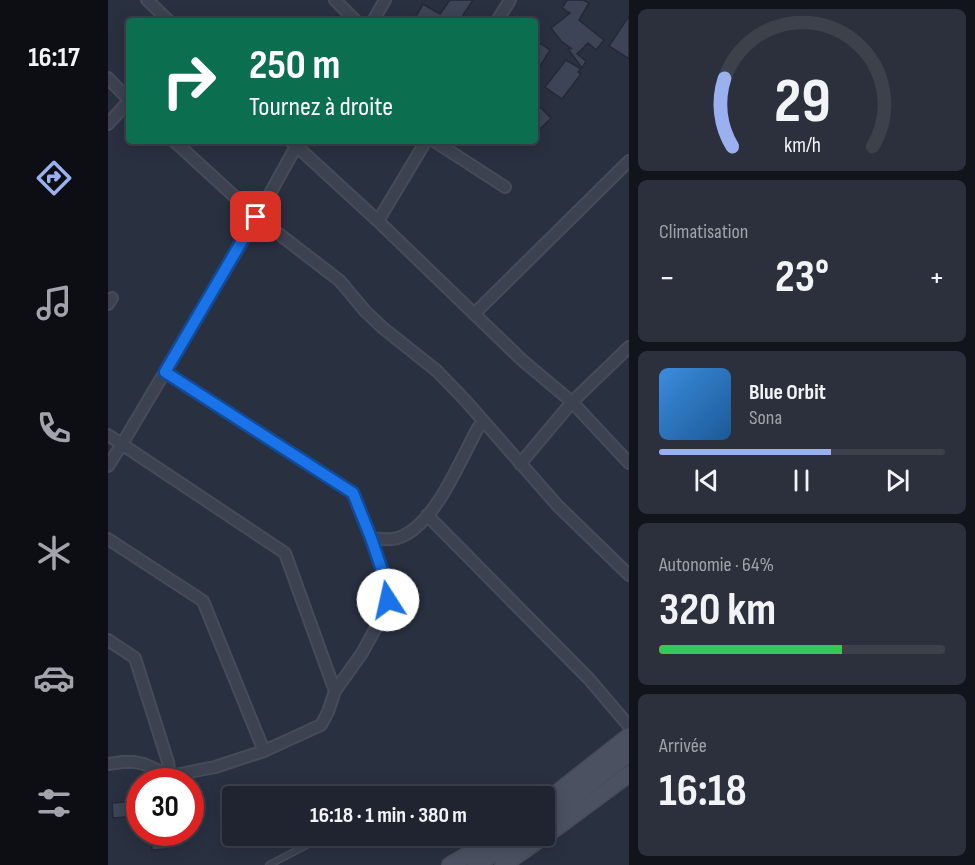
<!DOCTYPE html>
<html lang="fr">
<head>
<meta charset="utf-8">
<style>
	:root { --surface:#1f2430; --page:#2c303c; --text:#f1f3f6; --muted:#a1a4ab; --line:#3c414c; --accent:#9bb0ee }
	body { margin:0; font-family:"Sofia Sans Condensed",sans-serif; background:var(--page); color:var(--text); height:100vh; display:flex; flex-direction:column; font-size:22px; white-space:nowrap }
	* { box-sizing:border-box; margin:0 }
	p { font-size:20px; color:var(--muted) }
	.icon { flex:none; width:33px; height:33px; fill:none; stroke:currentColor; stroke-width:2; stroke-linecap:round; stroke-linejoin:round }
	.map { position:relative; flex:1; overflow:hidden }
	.panel { display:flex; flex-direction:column; gap:9px; padding:9px; background:#11141a; width:346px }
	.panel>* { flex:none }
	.guide { position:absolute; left:18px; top:18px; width:412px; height:126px; border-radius:6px; box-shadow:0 3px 15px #0003,0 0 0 2px var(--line); background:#0b6e4f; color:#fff; overflow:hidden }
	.speed { position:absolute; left:18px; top:768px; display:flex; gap:12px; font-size:30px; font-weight:700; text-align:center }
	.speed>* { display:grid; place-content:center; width:78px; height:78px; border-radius:50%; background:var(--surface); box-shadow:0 3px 15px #0003,0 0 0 2px var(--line); line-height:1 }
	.speed .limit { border:9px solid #d22; background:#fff; color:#111 }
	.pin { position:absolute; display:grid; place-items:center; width:51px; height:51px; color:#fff; margin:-26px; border-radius:12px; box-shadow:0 3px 9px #0006 }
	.me { position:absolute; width:66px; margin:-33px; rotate:350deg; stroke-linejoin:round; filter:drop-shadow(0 0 4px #0008) }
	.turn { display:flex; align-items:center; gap:21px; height:126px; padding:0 24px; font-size:27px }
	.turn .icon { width:78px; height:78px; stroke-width:2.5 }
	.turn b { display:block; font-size:42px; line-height:51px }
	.big { font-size:45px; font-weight:700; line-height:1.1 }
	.panel .tile { flex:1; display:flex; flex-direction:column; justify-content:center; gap:9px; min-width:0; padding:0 21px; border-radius:9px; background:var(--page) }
	.panel .dial { align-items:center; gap:0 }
	.dial svg { height:156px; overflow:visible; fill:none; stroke:var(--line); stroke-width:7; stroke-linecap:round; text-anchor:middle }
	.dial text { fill:var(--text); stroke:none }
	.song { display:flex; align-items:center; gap:18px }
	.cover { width:72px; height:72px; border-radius:9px; background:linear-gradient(135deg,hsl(210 70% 55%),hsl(210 70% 35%)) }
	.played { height:6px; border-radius:3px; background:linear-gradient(90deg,var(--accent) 60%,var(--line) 60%) }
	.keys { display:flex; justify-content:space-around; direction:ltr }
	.heat { display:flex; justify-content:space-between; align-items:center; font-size:33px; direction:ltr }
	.charge { height:9px; border-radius:4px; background:linear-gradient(90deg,#34c759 64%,var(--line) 0) }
	.trip { position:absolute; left:114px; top:786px; width:333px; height:60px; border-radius:6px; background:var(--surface); box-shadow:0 3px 15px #0003,0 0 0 2px var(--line); font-weight:700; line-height:60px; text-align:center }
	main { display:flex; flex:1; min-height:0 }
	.dock { display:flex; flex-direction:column; width:108px; justify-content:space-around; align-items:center; background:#0c0e13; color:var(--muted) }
	.dock .icon { width:42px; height:42px }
	.dock .selected { color:var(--accent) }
	.dock b { font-size:27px; color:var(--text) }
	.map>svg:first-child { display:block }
	.building { fill:#3c4455; stroke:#242937; stroke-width:1.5 }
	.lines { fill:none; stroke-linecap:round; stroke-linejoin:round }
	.service-casing { stroke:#474b59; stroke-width:8 }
	.minor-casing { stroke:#474b59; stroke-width:14 }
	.secondary-casing { stroke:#474b59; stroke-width:18 }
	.service { stroke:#3d4250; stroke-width:5 }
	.minor { stroke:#3d4250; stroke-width:10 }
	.secondary { stroke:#4c5162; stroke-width:15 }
	.route-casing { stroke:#114b97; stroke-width:15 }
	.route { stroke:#1a73e8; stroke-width:10 }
</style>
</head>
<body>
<main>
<nav class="dock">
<b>16:17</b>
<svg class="icon selected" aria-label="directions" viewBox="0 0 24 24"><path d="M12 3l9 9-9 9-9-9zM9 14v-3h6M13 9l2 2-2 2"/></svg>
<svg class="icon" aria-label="music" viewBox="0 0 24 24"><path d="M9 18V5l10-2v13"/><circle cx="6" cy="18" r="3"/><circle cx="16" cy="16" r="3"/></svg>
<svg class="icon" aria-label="phone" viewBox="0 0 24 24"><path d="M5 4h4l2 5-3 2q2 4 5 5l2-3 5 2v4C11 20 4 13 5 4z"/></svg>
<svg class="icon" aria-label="climate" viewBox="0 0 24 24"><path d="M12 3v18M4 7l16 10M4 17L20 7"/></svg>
<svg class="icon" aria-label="car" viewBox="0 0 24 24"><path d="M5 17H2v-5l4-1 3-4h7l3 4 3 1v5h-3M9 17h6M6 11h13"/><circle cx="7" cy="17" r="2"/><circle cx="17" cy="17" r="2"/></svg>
<svg class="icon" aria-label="filters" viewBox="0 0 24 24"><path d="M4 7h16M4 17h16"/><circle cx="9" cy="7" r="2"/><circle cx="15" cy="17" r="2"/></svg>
</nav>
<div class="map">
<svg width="521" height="865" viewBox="0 0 521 865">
	<rect width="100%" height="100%" fill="#293040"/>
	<path class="building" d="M342,0h23l-10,15 9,6h-59l10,-17 17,10z
		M459,0h16l6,3 -10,17 25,20 -8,10 -8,-7 -11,11 9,7 -4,7 -14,-19 1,-1 3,1 -11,-8 -10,-13 19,-15 -8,-5z
		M521,16v43l-20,-13z
		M430,42l12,8 -14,23v-26z
		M458,60l15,9 -3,3 3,2 -19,25 -17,-12z
		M428,103l15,15 -15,15z
		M32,801v15l-27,2 -1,-15z
		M42,832h14l2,17 -14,1z"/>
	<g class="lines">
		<g class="service-casing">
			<path id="service" d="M161,865l55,-29"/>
		</g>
		<g class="minor-casing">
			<path id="minor" d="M39,0l22,21
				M227,0l21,21
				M265,21l12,-21
				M389,21l13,-21
				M0,78l21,22
				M0,124l21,-23
				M66,141l83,76 83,64 25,30 18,17 54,43 28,29 93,106 71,69
				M183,141l87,80 144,139 50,42 57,61
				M326,141l71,46
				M270,221l48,-80
				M0,304l4,-6
				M366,314l155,-153
				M0,435l177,118 50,138
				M412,464l52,-62 57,-55
				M0,466l14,-22 135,-227 42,-76
				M319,515l162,164 40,47
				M263,538c11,1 22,3 32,-2 34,-16 57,-76 75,-108l5,-6
				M0,539l95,62 61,150
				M0,640l27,18 33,104 2,14
				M0,764l15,-2h11l10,2 26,12 45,-9 49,-16 57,-26 7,-13 7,-21 27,-38 22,-40 4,-13v-12l-17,-50 -18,-45 -188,-121"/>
		</g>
		<g class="secondary-casing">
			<path id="secondary" d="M436,803l85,-67
				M436,819l78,-60 7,-7
				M342,865l50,-29
				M368,865l45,-29
				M395,865l53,-37 73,-54"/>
		</g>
		<use href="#service" class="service"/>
		<use href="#minor" class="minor"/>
		<use href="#secondary" class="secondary"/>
	</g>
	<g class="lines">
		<g class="route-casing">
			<path id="route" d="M148,217l-91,155 188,121 18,45 17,50v12"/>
		</g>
		<use href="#route" class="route"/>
	</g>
</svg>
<div class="speed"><div class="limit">30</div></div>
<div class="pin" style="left:148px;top:217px;background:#d93025"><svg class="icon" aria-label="arrive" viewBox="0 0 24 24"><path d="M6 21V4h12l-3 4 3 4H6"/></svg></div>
<svg class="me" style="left:280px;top:600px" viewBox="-20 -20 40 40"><circle r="19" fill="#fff"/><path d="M0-13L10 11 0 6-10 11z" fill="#1a73e8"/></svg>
<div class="trip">16:18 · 1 min · 380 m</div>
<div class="guide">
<div class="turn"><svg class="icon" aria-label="right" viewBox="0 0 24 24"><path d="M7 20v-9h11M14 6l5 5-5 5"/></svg><div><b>250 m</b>Tournez à droite</div></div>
</div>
</div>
<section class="panel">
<div class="tile dial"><svg viewBox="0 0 100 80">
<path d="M14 69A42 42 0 1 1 86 69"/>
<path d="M14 69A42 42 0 0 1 10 34" stroke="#9bb0ee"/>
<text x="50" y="56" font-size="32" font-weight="700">29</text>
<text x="50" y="72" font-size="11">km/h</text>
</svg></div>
<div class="tile"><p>Climatisation</p>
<div class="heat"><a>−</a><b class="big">23°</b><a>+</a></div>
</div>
<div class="tile">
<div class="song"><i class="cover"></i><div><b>Blue Orbit</b><p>Sona</p></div></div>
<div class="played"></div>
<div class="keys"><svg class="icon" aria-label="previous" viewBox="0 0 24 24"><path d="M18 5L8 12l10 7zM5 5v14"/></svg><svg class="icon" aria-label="pause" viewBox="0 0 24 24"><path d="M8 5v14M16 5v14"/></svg><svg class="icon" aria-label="next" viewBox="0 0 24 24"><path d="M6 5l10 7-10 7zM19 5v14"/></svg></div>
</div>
<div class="tile"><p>Autonomie · 64%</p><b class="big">320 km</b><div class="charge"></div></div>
<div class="tile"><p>Arrivée</p><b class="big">16:18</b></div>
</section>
</main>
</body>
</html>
